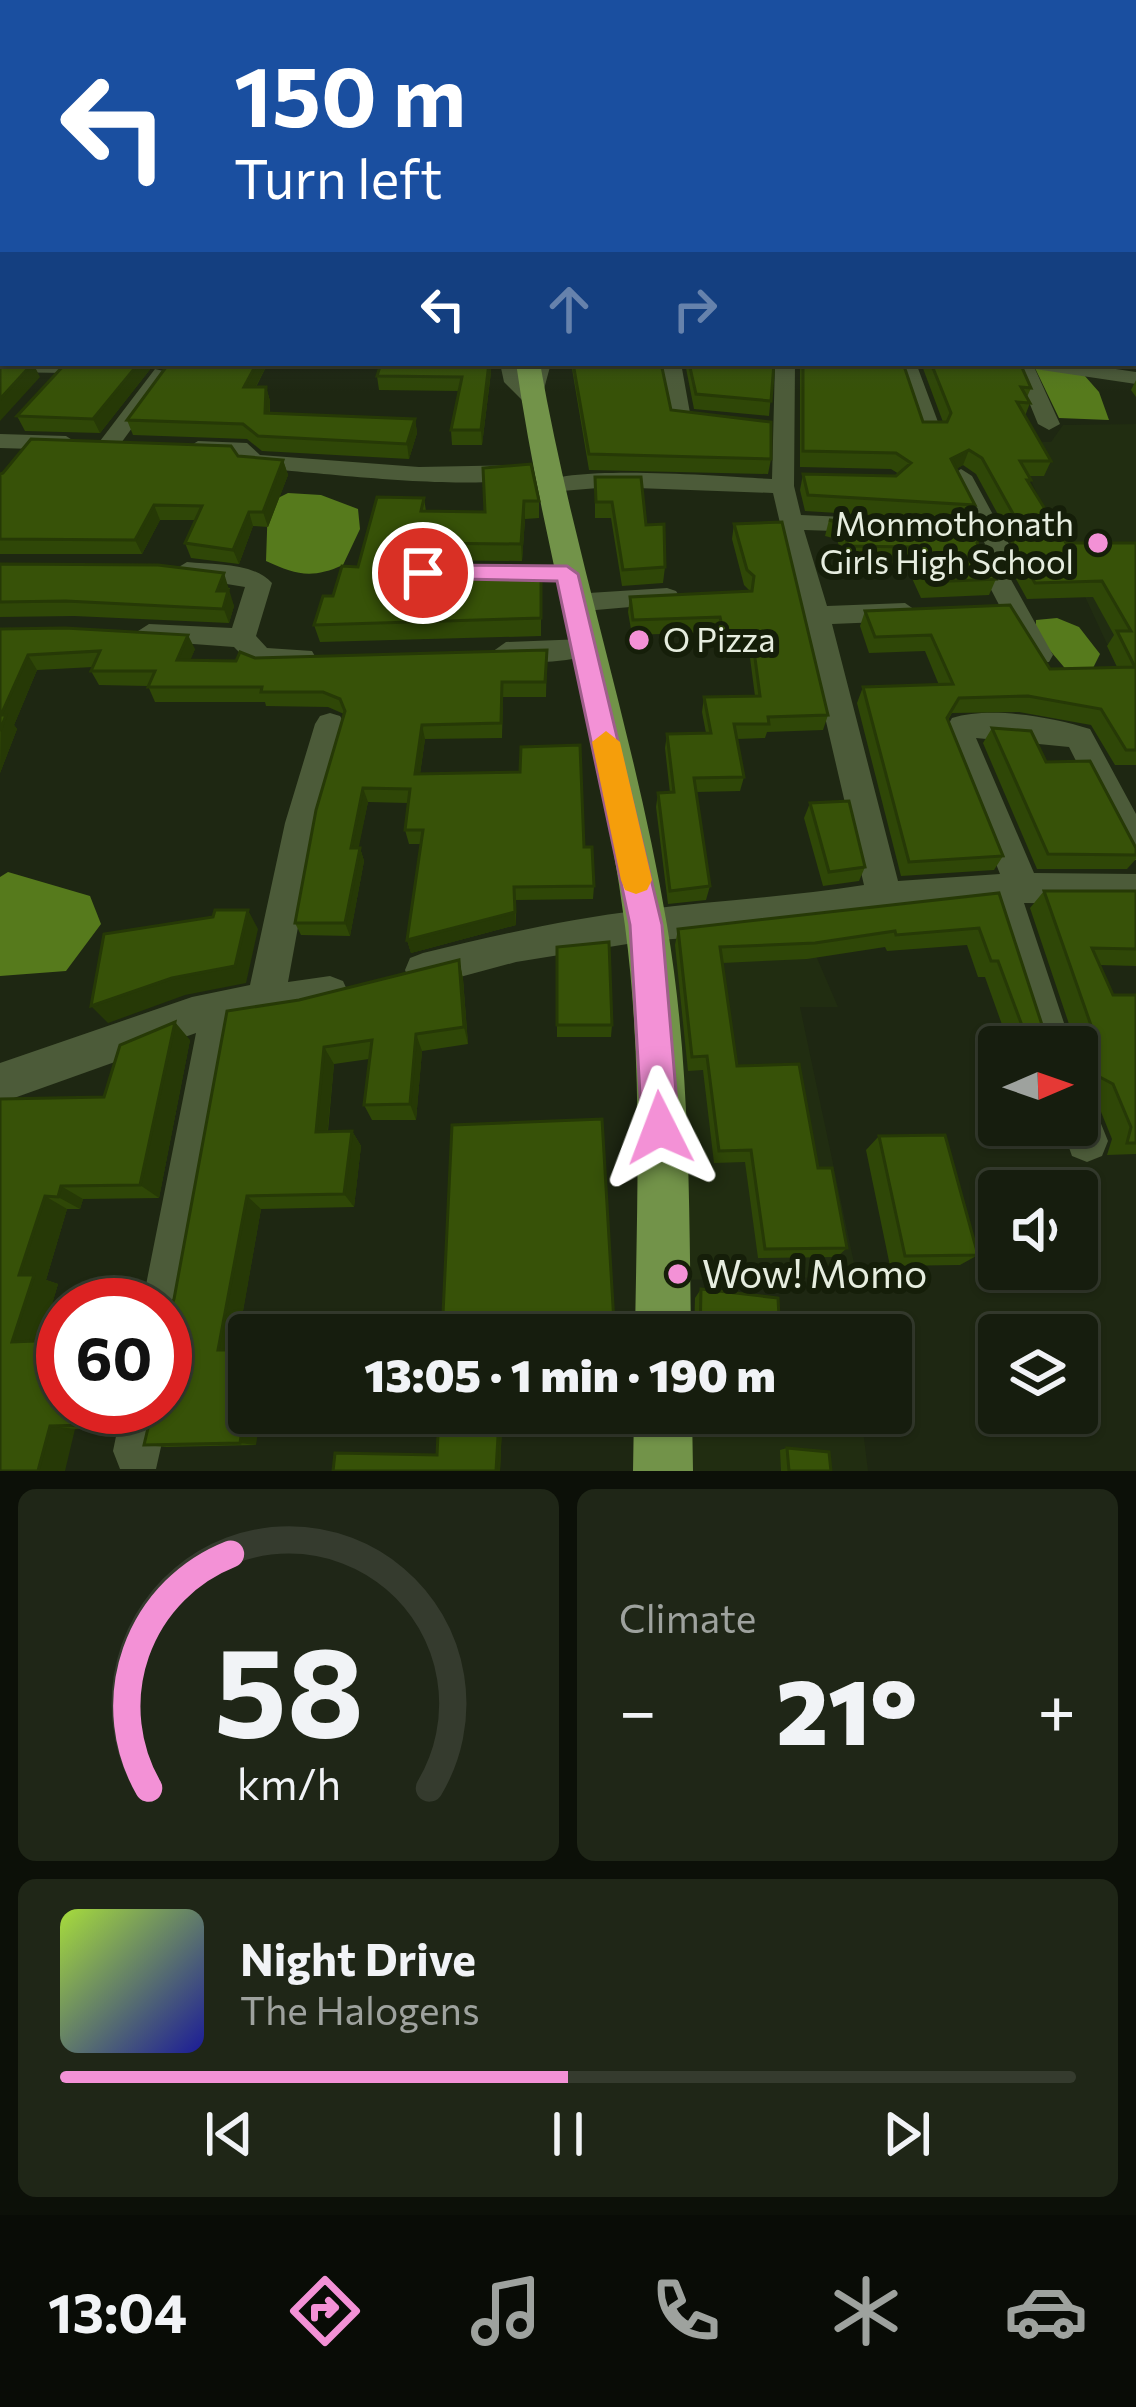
<!DOCTYPE html>
<html lang="en">
<head>
<meta charset="utf-8">
<style>
	:root { --surface:#161d0e; --page:#1f2617; --text:#f1f3f6; --muted:#9ea29e; --line:#353b2e; --accent:#f391d6 }
	body { margin:0; font-family:Commissioner,sans-serif; background:var(--page); color:var(--text); height:100vh; display:flex; flex-direction:column; font-size:45px; white-space:nowrap }
	* { box-sizing:border-box; margin:0 }
	p { font-size:39px; color:var(--muted) }
	.icon { flex:none; width:66px; height:66px; fill:none; stroke:currentColor; stroke-width:2; stroke-linecap:round; stroke-linejoin:round }
	.map { position:relative; height:1471px; overflow:hidden }
	.panel { display:flex; flex-direction:column; gap:18px; padding:18px; background:#0c1008; flex:1 }
	.panel>* { flex:none }
	.top-card { position:absolute; left:0px; top:0px; width:1137px; height:366px; box-shadow:0 3px 9px #0004,0 0 0 3px var(--line); background:#1a4fa0; color:#fff; overflow:hidden }
	.needle { width:78px; rotate:88deg }
	.buttons { position:absolute; left:978px; top:1026px; display:grid; gap:24px }
	.buttons a { display:grid; place-items:center; width:120px; height:120px; border-radius:12px; background:var(--surface); box-shadow:0 3px 9px #0004,0 0 0 3px var(--line); font-size:60px }
	.speed { position:absolute; left:36px; top:1278px; display:flex; gap:24px; font-size:60px; font-weight:700; text-align:center }
	.speed>* { display:grid; place-content:center; width:156px; height:156px; border-radius:50%; background:var(--surface); box-shadow:0 3px 9px #0004,0 0 0 3px var(--line); line-height:1 }
	.speed .limit { border:18px solid #d22; background:#fff; color:#111 }
	.pin { position:absolute; display:grid; place-items:center; width:102px; height:102px; color:#fff; margin:-51px; border:6px solid #fff; border-radius:50%; box-shadow:0 3px 12px #0007 }
	.me { position:absolute; width:132px; margin:-66px; rotate:357deg; stroke-linejoin:round; filter:drop-shadow(0 0 9px #0008) }
	.turn { display:flex; align-items:center; gap:42px; height:252px; padding:0 36px; font-size:54px }
	.turn .icon { width:156px; height:156px; stroke-width:2.5 }
	.turn b { display:block; font-size:84px; line-height:102px }
	.lanes { display:flex; align-items:center; height:114px; padding:0 36px; background:#0003; justify-content:center; gap:60px; direction:ltr }
	.lanes .off { opacity:.35 }
	.big { font-size:90px; font-weight:800; line-height:1.1 }
	.panel .widget { flex:1; display:flex; flex-direction:column; justify-content:center; gap:18px; min-width:0; padding:0 42px; border-radius:18px; background:var(--page) }
	.panel .dial { align-items:center; gap:0 }
	.dial svg { height:312px; overflow:visible; fill:none; stroke:var(--line); stroke-width:7; stroke-linecap:round; text-anchor:middle }
	.dial text { fill:var(--text); stroke:none }
	.song { display:flex; align-items:center; gap:36px }
	.cover { width:144px; height:144px; border-radius:18px; background:linear-gradient(135deg,hsl(80 70% 55%),hsl(240 70% 35%)) }
	.played { height:12px; border-radius:6px; background:linear-gradient(90deg,var(--accent) 50%,var(--line) 50%) }
	.keys { display:flex; justify-content:space-around; direction:ltr }
	.heat { display:flex; justify-content:space-between; align-items:center; font-size:66px; direction:ltr }
	.panel .tiles { flex:1; display:grid; gap:18px; grid-template-columns:1fr 1fr }
	.widget:last-child { grid-column:span 2 }
	.trip { position:absolute; left:228px; top:1314px; width:684px; height:120px; border-radius:12px; background:var(--surface); box-shadow:0 3px 9px #0004,0 0 0 3px var(--line); font-weight:800; line-height:120px; text-align:center }
	.menu { display:flex; height:192px; justify-content:space-around; align-items:center; background:#090c06; color:var(--muted) }
	.menu .icon { width:84px; height:84px }
	.menu .on { color:var(--accent) }
	.menu b { font-size:54px; color:var(--text) }
	.map>svg:first-child { display:block }
	.built { fill:#212d11 }
	.water { fill:#567a1c }
	.lines { fill:none; stroke-linecap:round; stroke-linejoin:round }
	.minor { fill:#4c5b39; fill-rule:evenodd }
	.major { fill:#729349; fill-rule:evenodd }
	.wall { fill:#2f4707 }
	.shaded-wall { fill:#263906 }
	.building { fill:#375208; stroke:#263906; stroke-width:3 }
	.route { fill:#f391d6; stroke:#9e5e8b; stroke-width:3 }
	.slow { fill:#f59e0b }
	.poi-dot { fill:#f391d6; stroke:#151e09; stroke-width:4.5 }
	.labels { text-anchor:middle; stroke-width:12; stroke-linejoin:round; paint-order:stroke }
	.poi-label { font-size:33px; fill:#e6eddf; stroke:#151e09; text-anchor:end }
	.near-poi-label { font-size:39px; fill:#e6eddf; stroke:#151e09; text-anchor:start }
</style>
</head>
<body>
<div class="map">
<svg width="1136" height="1471" viewBox="0 0 1136 1471">
	<rect width="100%" height="100%" fill="#1e2712"/>
	<path class="built" d="M1136,424v220h-29l-94,-202h38l12,-17z
		M799,916l39,91h-38l57,270 -184,3 -12,-346z
		M678,1413h183l7,58h-190z"/>
	<path class="water" d="M1035,368l49,7 15,17 10,28 -50,-2z
		M288,493l33,2 37,14 2,20 -17,36c-31,14 -47,10 -77,-4l2,-58z
		M1057,618l22,9 21,27 -9,18 -22,1 -33,-39v-14z
		M8,872l82,24 11,28 -35,47 -66,5v-99z"/>
	<g class="lines">
		<path class="minor" d="M0,360l73,3 3,4 -10,6 -66,-1z
			M500,363h20l7,20 4,-20h20l-11,41h-14l-22,-22z
			M661,363h20l9,50 30,6v8l-47,-5z
			M775,363h20l-1,123 7,29 66,3 12,7 -12,7 -63,-2 23,76 78,-3 13,9 -13,9 -73,3 66,257 102,-7 -56,-142 8,-14c39,-12 100,-1 138,11l46,85v46l-12,-4 -55,-109 -93,-9 58,135 102,1v30l-112,-1 48,144h-38l-44,-142 -93,6 -129,21 -122,9 -130,21 -93,25 -13,-5 -5,-12 5,-12 13,-5c73,-18 145,-34 219,-43 74,-10 148,-13 222,-25l-91,-392 -163,-6 -60,5 -11,-7c26,-22 190,-8 233,-6z
			M896,363h20l25,67 -3,5h-16l-3,-5z
			M1013,363h62l61,9v12l-101,-15 25,55 -11,6 -11,-6z
			M155,369l17,4 -56,77h-16l-3,-5z
			M0,434l66,2 11,7 -11,7 -66,-2z
			M198,441l49,2 13,12 159,12 100,-2 11,7c-29,25 -229,-2 -278,-4l-8,-2 -5,-10 -49,-3 -3,-5z
			M961,469l11,7 38,70 -11,12 54,97 -4,7h-20l-55,-105 11,-13 -35,-68z
			M187,562c27,3 66,0 85,21l-16,53 11,12 45,3 4,7 -4,7c-31,8 -57,5 -78,-18l-95,-7 -4,-7 14,-9 83,4 13,-41 -67,-11 -4,-6z
			M483,565l84,1 13,8 -13,8 -93,-3 -4,-6z
			M667,588l9,3 4,6 -4,6 -103,9 -13,-9 13,-9z
			M584,639l14,10c-13,15 -93,18 -106,3l14,-10z
			M330,713l10,3 5,8 -28,99 -29,159 42,-6 13,5 6,13 -6,13 -13,5 -94,11 -48,284 -7,16 -16,7v-25h-23l54,-272 -196,70v-40l192,-66 58,-12 35,-162 30,-99 5,-8z
			M1077,1093l14,6 17,42 -6,15 -15,6 -15,-6 -11,-31h16z
			M165,1394l5,13 -14,62h-36l-7,-18 9,-44h43z"/>
		<path class="major" d="M516,363h24c33,189 95,372 127,562 23,135 22,273 24,410h-56c2,-136 8,-274 -10,-409 -25,-190 -82,-374 -109,-563z
			M634,1413h58l1,58h-60z"/>
	</g>
	<path class="wall" d="M66,363h89l-55,70 -75,-2 -8,-15z
		M169,363h99l-12,24h10l4,14v12l145,6 2,14 -8,26 -147,-8 -15,-12 -114,-4 -6,-15z
		M571,363h90l10,47 100,49 -3,15 -179,-4z
		M685,363h89l-5,53 -75,-7z
		M800,363h103l20,59h20l-22,-59h99l11,25 -4,9 3,6 -5,13 26,45 -7,15h-15l2,4 -2,4 37,59h70v222h-21l-24,-40 -72,-13 -67,1 -4,7 55,136 -9,14 -93,6 -44,-173 6,-16 76,-2 -14,-34 -56,2 -9,-27 5,-15 185,58 67,-2 -10,-21 7,-11 -21,-38 -66,2 -22,-40 8,-17 -37,-68 -13,-9 -7,4 19,36 -7,16 -163,-10 -5,-21 3,-16 93,2 3,-2 -8,-5 -91,-2z
		M491,372l-9,73h-30l-1,-15 8,-39 -80,-1 -2,-14z
		M1136,380v17l-5,-7z
		M238,456l45,4 5,15 -20,52 -15,-1 -14,38 -48,-6 -6,-15 10,-23h-35l-18,34h-142v-80z
		M483,468l56,33v17l-14,1 -3,42 -99,-1 -10,6 128,10v60l-221,6 -6,-17 19,-29 25,-29 66,-69 2,13 59,1z
		M595,477l51,48 19,42 -2,16 -41,3 -11,-68h-16z
		M829,520l148,23 19,36 -7,16 -68,3 -16,-35 -62,-2 -6,-22 -12,-3z
		M734,524l94,191 -5,15 -56,2 -2,6 -28,1 7,38 -4,14 -44,1 14,94 -4,14 -38,4 -12,-97 2,-14h12l-5,-45 2,-14 39,-1 -4,-21 2,-15 51,-1 -5,-38h-27l-6,-26 -85,3 -4,-23 2,-15 120,-6 -6,-6 -12,-46z
		M0,564l230,24 -2,4 6,14 -5,17 -155,-7 -74,1z
		M0,629l195,20 -5,11 46,1 19,-3 292,-8 -1,47h-43l-1,41 -77,1 -5,35 164,73 10,39 -1,13 -77,1v25l-105,28 -4,-13 14,-96h-12l-4,-14 3,-27 -40,-1 -10,46h2l4,13 -14,75 -49,-1 -6,-12 49,-209 -16,-7 -62,-1 -1,-4h-110l-7,-16 -49,-1 -8,-14 2,-4 -56,3 -23,55 3,4 -17,44z
		M992,728l54,34 90,86v11l-9,10h-90l-54,-126z
		M810,803l55,64 -6,14 -36,5 -19,-68z
		M1044,891h92v75l-37,-1 14,30h23v159l-29,1 5,-16 -17,-42 -5,-2v13l-13,9v-70h-67l-25,-70h-7l-11,-32 -80,6 -2,-4 -78,12 -85,4 15,103 81,102 29,80 -10,9 -79,1 -13,-96 -31,1 -11,-93 -15,1 -13,-126 3,-16 321,-36 46,141 28,2 -43,-128z
		M557,947l55,78 -1,12h-54z
		M459,960l4,19 5,65 -46,7 -6,69h-44l-8,-15 5,-46 -35,5 -6,67h24l9,15 -7,61 -93,2 -25,141 20,95 -90,2 -22,-2 9,-38 13,-90 133,-317z
		M190,1040l-31,158 -76,1 -3,10h-13l-21,71 12,4 -17,57 72,87 -38,1 -75,42v-372l104,-2z
		M452,1125l162,198 -2,9 -69,2z
		M1026,1125h50l-16,11h-30z
		M879,1136l99,119 -18,10 -70,1 -24,-116z
		M701,1289l79,46h-86l1,-37z
		M439,1413h105v9l-42,2 -2,47h-167l104,-16z
		M694,1413h90l1,17 -11,3 -77,-9z
		M787,1448l44,23h-50l-1,-21z"/>
	<path class="shaded-wall" d="M33,363l7,14 -40,44v-22z
		M139,363h16l-55,70 -7,-14z
		M257,363h11l-20,38 -4,-14z
		M489,363h2v9l-9,73 -1,-15z
		M266,387l4,14 -1,26 -4,-14z
		M415,419l2,14 -8,26 -2,-15z
		M969,450l-6,15 -17,10 5,-16z
		M283,460l5,15 -20,52 -5,-15z
		M524,501l1,18 -3,42 -1,-17z
		M154,505l6,15 -18,34 -7,-14z
		M249,512l4,14 -14,38 -6,-14z
		M420,543l3,17 -15,9 -5,-11 2,-6z
		M224,573l10,33 -5,17 -12,-32z
		M188,635l7,14 -11,26 -7,-15z
		M28,655l9,15 -23,55 3,4 -17,44 1,-58z
		M422,725l3,14 -7,49 -3,-14z
		M363,788l5,14 -12,59 -5,-13z
		M360,848l4,13 -14,75 -5,-13z
		M514,887l2,38 -105,28 -4,-13z
		M248,910l10,19 -12,54 -61,12 -77,28 -17,-17z
		M459,960l4,19 5,65 -4,-17z
		M175,1022l15,18 -31,158 -19,-13z
		M416,1034l6,17 -6,69 -6,-16z
		M324,1047l10,17 -8,82 -10,-14z
		M352,1131l9,15 -7,61 -10,-13z
		M61,1186l22,13 -3,10 -22,-12z
		M45,1196l22,13 -21,71 12,4 -19,65 -27,-7 7,-67z
		M247,1196l14,13 -26,148 -17,-7z
		M249,1387v26h12l-5,32 -16,-2z
		M94,1407h24l-5,21 -24,-3z
		M499,1420l3,4 -2,47h-4z
		M50,1426l25,3 -10,42h-27z"/>
	<path class="building" d="M1134,185h2v126h-2z
		M3,243v100h-3v-98z
		M0,362l33,1 -33,36z
		M66,363h73l-46,56 -76,-3z
		M169,363h88l-13,24h22l-1,26 150,6 -8,25 -149,-8 -15,-12 -116,-4z
		M381,363h108l-8,67h-30l11,-53 -85,-1z
		M573,363h88l10,47 100,12v37l-182,-5z
		M689,363h85l-3,38 -75,-7z
		M803,363h100l20,59h24l4,-9 -20,-50h89l11,25 -10,-1 9,16 -13,-1 34,59h-31l11,19h-4l39,63h70v207h-10l-25,-41 -73,-13 -69,2 -12,20 56,138 -94,6 -46,-175 90,-3 -22,-49 -56,2 -10,-26 145,-6 40,64 85,-2 -18,-36h14l-29,-50 -67,2 -23,-40 9,-15 -39,-70 -13,-8 -18,9 24,46 -167,-10 -5,-21 93,2 15,-13 -15,-10 -93,-2z
		M31,439l200,7 7,10 45,4 -20,52h-14l-16,38 -48,-7 17,-37 -48,-1 -19,35 -135,-1v-65l3,-1z
		M531,464l8,37h-15l-3,43 -101,-1 -15,9 -2,6 8,8 108,2 -1,7 23,1v42l-227,7 9,-29h10l9,-30 16,1 19,-70 47,1 -3,13 64,1 -2,-44z
		M595,477h46l5,48 18,-1 1,43 -42,3 -11,-68h-16z
		M829,520l154,10 -6,13 19,36 -69,3 -16,-35 -63,-1 -6,-22z
		M782,522l46,193 -60,2 1,7h-35l10,53 -50,1 16,108 -40,5 -12,-98 16,-1 -7,-58 44,-1 -7,-36 56,-1 -7,-53h-27l-6,-26 -87,3 -3,-23 122,-6 2,-15 -7,-6 -13,-46z
		M0,564l158,1 66,8 -7,18h11l-5,18 -157,-8 -66,1z
		M65,628l123,7 -11,25 59,1 4,-9 15,6 292,-8 -2,32h-43l-1,41 -79,2 -7,49 105,-2 1,-25 59,-2 4,102h8l2,39 -80,1 1,25 -108,28 16,-110h-18l5,-41 -47,-1 -12,60h9l-15,75h-50l21,-113 29,-99 -5,-12 -17,-7h-62l1,-5h-114l7,-16h-64l9,-20 -72,4 -27,60h5l-6,16v-102z
		M992,728l39,3 15,31 44,-1 46,87v7l-88,-1z
		M849,801l16,66 -36,5 -19,-69z
		M1044,891h92v58l-44,-1 21,47h23v148h-9l4,-16 -18,-43 -17,-9 -6,5v28l-13,1v-62h-47l-32,-86h-7l-12,-33 -83,7 -1,-4 -80,12 -95,4 17,119 62,-2 19,104h14l15,80 -82,1 -14,-99 -32,1 -12,-95 -15,1 -14,-128 321,-36 46,141 44,3 4,-6z
		M215,910h33l-13,56 -63,12 -81,28 13,-72 109,-17z
		M609,942l3,83h-55v-78z
		M459,960l5,67 -48,7 -6,70 -46,1 8,-65 -48,7 -8,85 36,-1 -8,63 -97,2 -29,154h31v37l-9,56 -96,2 9,-38h12v-89l9,-19 53,-288 72,-11z
		M175,1022l-35,163 -79,1 -3,11 -13,-1 -26,79h15l-22,67 51,-2v67h31l-5,18 -39,1 -12,45h-38v-372l104,-2 16,-52z
		M602,1119l12,204 -73,3 1,9h-100l10,-210z
		M945,1135l33,120 -73,1 -26,-120z
		M701,1289l77,9 2,37h-80z
		M439,1413h104v5l-44,2 -3,51h-163l2,-18 102,2z
		M701,1413h83l1,17 -82,-9z
		M787,1448l42,4 2,19h-42z"/>
	<linearGradient id="sky" x2="0" y2="1"><stop stop-color="#10150a"/><stop offset="0.47" stop-color="#3b4744"/><stop offset="1" stop-color="#3b4744" stop-opacity="0"/></linearGradient>
	<rect width="1136" height="391" fill="url(#sky)"/>
	<path class="route" d="M423,565l144,1 11,8 84,351 17,203 -5,13 -14,5 -13,-5 -5,-13 -12,-203 -73,-344 -142,-3v-10z"/>
	<path class="slow" d="M606,731l14,11 32,138 -5,10 -11,4 -11,-4 -4,-10 -29,-138z"/>
	<g class="poi-dot">
		<circle cx="1098" cy="543" r="12"/>
		<circle cx="639" cy="640" r="12"/>
		<circle cx="678" cy="1274" r="12"/>
	</g>
	<g class="labels">
		<g class="poi-label">
			<text x="1074" y="536">Monmothonath<tspan x="1074" dy="38">Girls High School</tspan></text>
			<text x="663" y="652" text-anchor="start">O Pizza</text>
		</g>
		<g class="near-poi-label">
			<text x="702" y="1288">Wow! Momo</text>
		</g>
	</g>
</svg>
<div class="buttons">
<a><svg class="needle" viewBox="-14 -14 28 28"><path d="M0-13l5 13h-10z" fill="#e53935"/><path d="M0 13l5-13h-10z" fill="#9ea29e"/></svg></a>
<a><svg class="icon" aria-label="sound" viewBox="0 0 24 24"><path d="M4 9h4l5-4v14l-5-4H4zM17 9q2 3 0 6"/></svg></a>
<a><svg class="icon" aria-label="layers" viewBox="0 0 24 24"><path d="M12 4l9 5-9 5-9-5zM3 14l9 5 9-5"/></svg></a>
</div>
<div class="speed"><div class="limit">60</div></div>
<div class="pin" style="left:423px;top:573px;background:#d93025"><svg class="icon" aria-label="arrive" viewBox="0 0 24 24"><path d="M6 21V4h12l-3 4 3 4H6"/></svg></div>
<svg class="me" style="left:660px;top:1128px" viewBox="-20 -20 40 40"><path d="M0-17L14 15 0 8-14 15z" fill="#f391d6" stroke="#fff" stroke-width="4"/></svg>
<div class="trip">13:05 · 1 min · 190 m</div>
<div class="top-card">
<div class="turn"><svg class="icon" aria-label="left" viewBox="0 0 24 24"><path d="M17 20v-9H6M10 6l-5 5 5 5"/></svg><div><b>150 m</b>Turn left</div></div>
<div class="lanes"><svg class="icon" aria-label="left" viewBox="0 0 24 24"><path d="M17 20v-9H6M10 6l-5 5 5 5"/></svg><svg class="icon off" aria-label="ahead" viewBox="0 0 24 24"><path d="M12 20V5M6 11l6-6 6 6"/></svg><svg class="icon off" aria-label="right" viewBox="0 0 24 24"><path d="M7 20v-9h11M14 6l5 5-5 5"/></svg></div>
</div>
</div>
<section class="panel">
<div class="tiles">
<div class="widget dial"><svg viewBox="0 0 100 80">
<path d="M14 69A42 42 0 1 1 86 69"/>
<path d="M14 69A42 42 0 0 1 35 9" stroke="#f391d6"/>
<text x="50" y="56" font-size="32" font-weight="700">58</text>
<text x="50" y="72" font-size="11">km/h</text>
</svg></div>
<div class="widget"><p>Climate</p>
<div class="heat"><a>−</a><b class="big">21°</b><a>+</a></div>
</div>
<div class="widget">
<div class="song"><i class="cover"></i><div><b>Night Drive</b><p>The Halogens</p></div></div>
<div class="played"></div>
<div class="keys"><svg class="icon" aria-label="previous" viewBox="0 0 24 24"><path d="M18 5L8 12l10 7zM5 5v14"/></svg><svg class="icon" aria-label="pause" viewBox="0 0 24 24"><path d="M8 5v14M16 5v14"/></svg><svg class="icon" aria-label="next" viewBox="0 0 24 24"><path d="M6 5l10 7-10 7zM19 5v14"/></svg></div>
</div>
</div>
</section>
<nav class="menu">
<b>13:04</b>
<svg class="icon on" aria-label="directions" viewBox="0 0 24 24"><path d="M12 3l9 9-9 9-9-9zM9 14v-3h6M13 9l2 2-2 2"/></svg>
<svg class="icon" aria-label="music" viewBox="0 0 24 24"><path d="M9 18V5l10-2v13"/><circle cx="6" cy="18" r="3"/><circle cx="16" cy="16" r="3"/></svg>
<svg class="icon" aria-label="phone" viewBox="0 0 24 24"><path d="M5 4h4l2 5-3 2q2 4 5 5l2-3 5 2v4C11 20 4 13 5 4z"/></svg>
<svg class="icon" aria-label="climate" viewBox="0 0 24 24"><path d="M12 3v18M4 7l16 10M4 17L20 7"/></svg>
<svg class="icon" aria-label="car" viewBox="0 0 24 24"><path d="M5 17H2v-5l4-1 3-4h7l3 4 3 1v5h-3M9 17h6M6 11h13"/><circle cx="7" cy="17" r="2"/><circle cx="17" cy="17" r="2"/></svg>
</nav>
</body>
</html>
